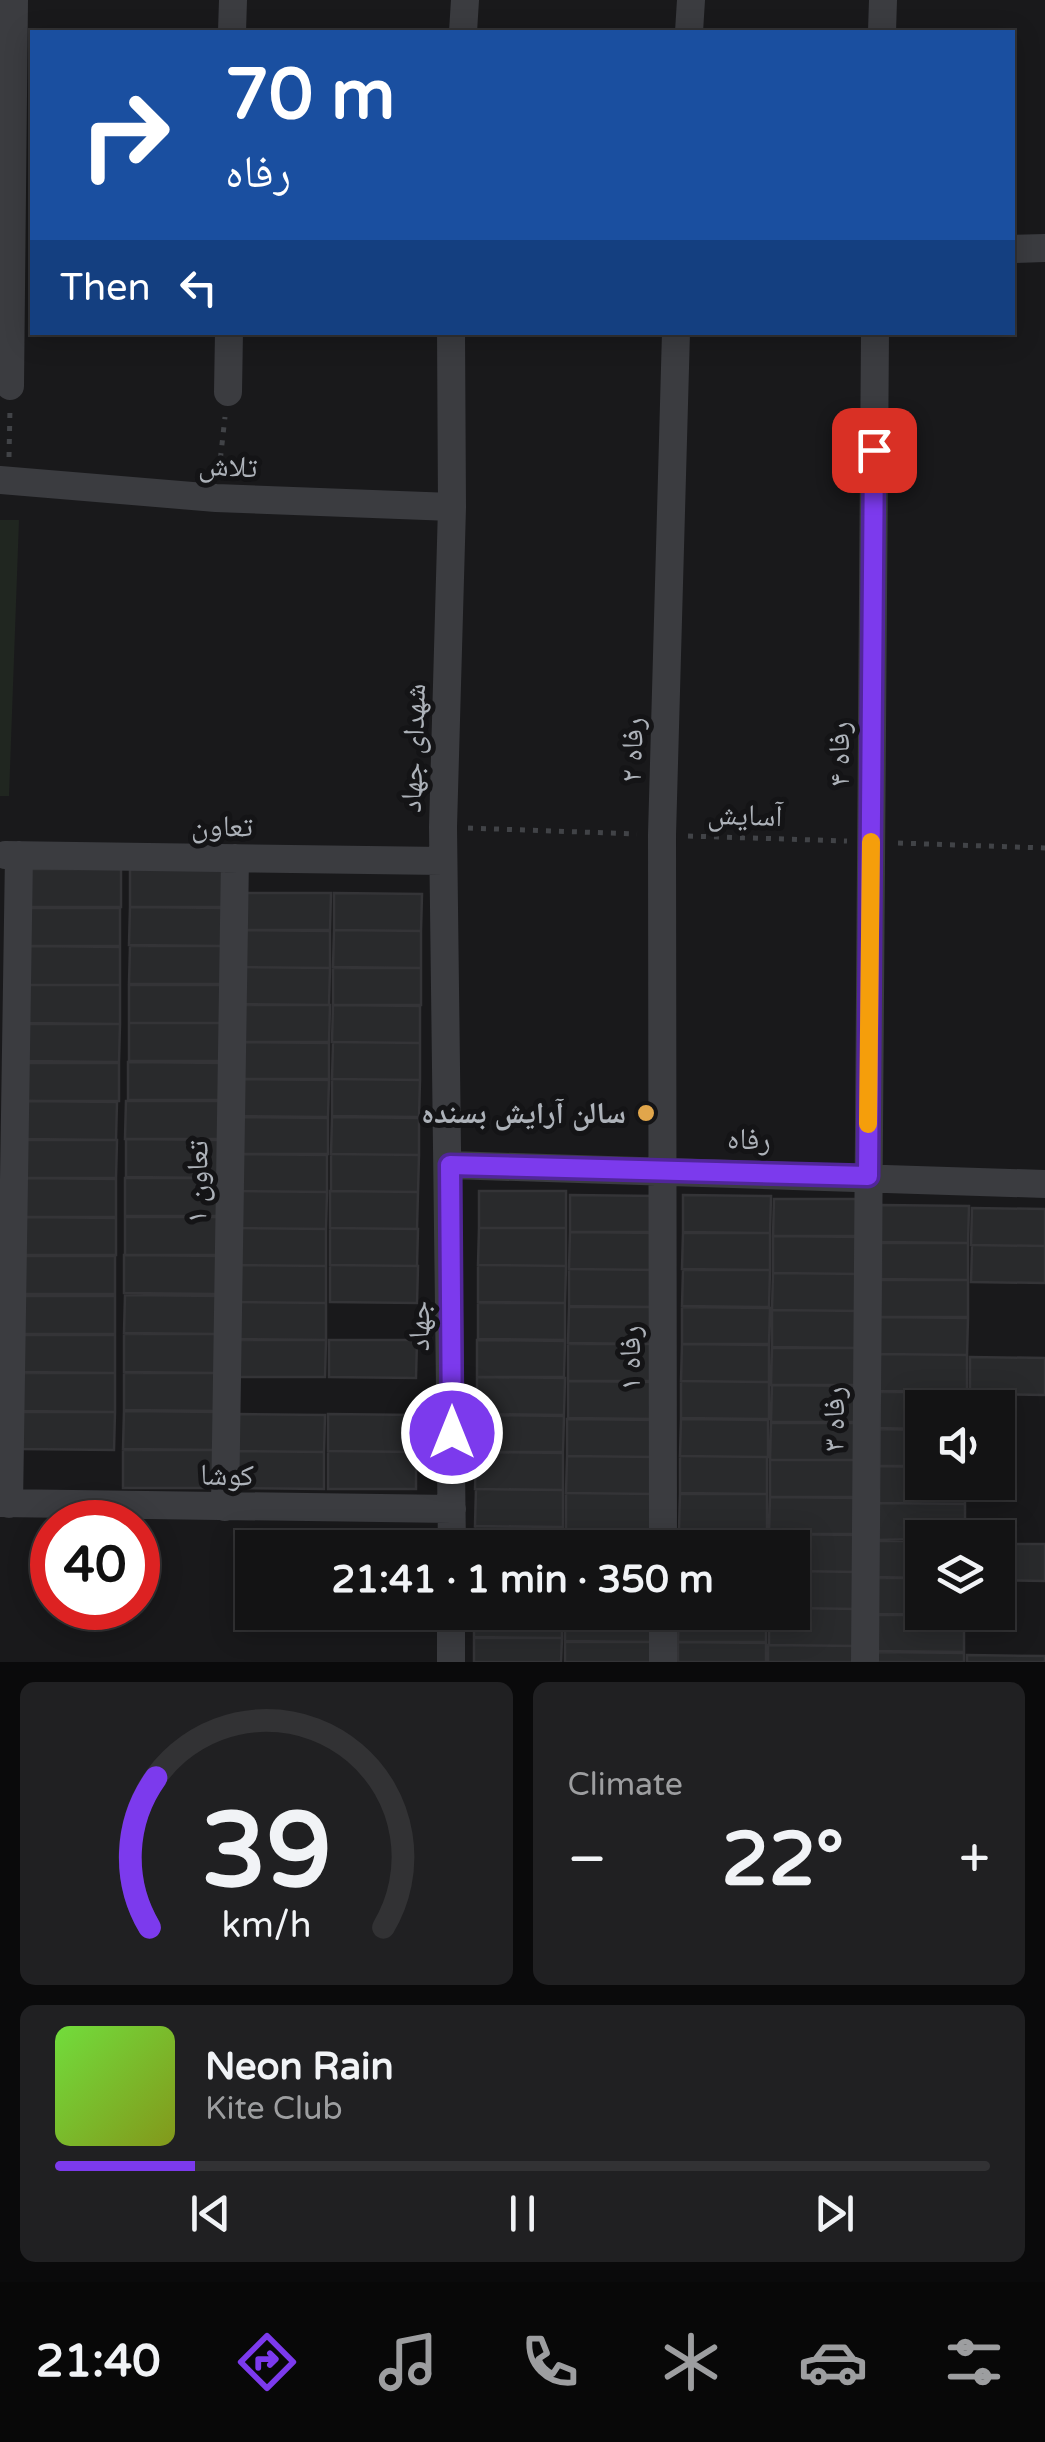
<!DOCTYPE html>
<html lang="en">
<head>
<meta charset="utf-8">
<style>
	:root { --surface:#131314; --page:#202022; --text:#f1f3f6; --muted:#9d9ea0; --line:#323234; --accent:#7c3aed }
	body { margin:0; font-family:"Varela Round","Noto Naskh Arabic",sans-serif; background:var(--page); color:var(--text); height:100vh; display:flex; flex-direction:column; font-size:38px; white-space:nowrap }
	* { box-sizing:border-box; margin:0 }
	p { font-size:32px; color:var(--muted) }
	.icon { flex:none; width:55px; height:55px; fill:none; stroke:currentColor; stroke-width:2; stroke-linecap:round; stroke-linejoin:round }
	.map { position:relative; height:1662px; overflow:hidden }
	.sheet { display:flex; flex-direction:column; gap:20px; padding:20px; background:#0a0a0b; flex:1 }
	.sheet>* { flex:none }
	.guide { position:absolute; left:30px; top:30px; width:985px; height:305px; border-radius:0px; box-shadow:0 5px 25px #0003,0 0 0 2px var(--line); background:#1a4fa0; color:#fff; overflow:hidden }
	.tools { position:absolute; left:905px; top:1390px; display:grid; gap:20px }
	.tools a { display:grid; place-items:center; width:110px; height:110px; border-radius:0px; background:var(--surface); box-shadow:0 5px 25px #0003,0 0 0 2px var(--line); font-size:50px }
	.speed { position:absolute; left:30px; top:1500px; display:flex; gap:20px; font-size:50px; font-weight:700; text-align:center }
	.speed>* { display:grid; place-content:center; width:130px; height:130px; border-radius:50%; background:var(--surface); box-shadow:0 5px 25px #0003,0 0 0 2px var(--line); line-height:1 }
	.speed .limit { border:15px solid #d22; background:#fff; color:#111 }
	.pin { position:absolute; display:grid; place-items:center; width:85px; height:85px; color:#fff; margin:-42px; border-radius:20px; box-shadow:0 5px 15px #0006 }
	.me { position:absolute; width:110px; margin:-55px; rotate:0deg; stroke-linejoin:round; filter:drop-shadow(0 0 8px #0008) }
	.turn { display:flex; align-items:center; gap:35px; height:210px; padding:0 30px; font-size:45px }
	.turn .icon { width:130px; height:130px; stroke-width:2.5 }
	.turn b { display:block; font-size:70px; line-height:85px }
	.then { display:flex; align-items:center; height:95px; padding:0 30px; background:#0003; gap:20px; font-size:38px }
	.big { font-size:75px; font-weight:700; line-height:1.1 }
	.sheet .card { flex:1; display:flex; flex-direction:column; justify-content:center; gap:15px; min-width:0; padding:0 35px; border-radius:15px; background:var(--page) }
	.sheet .dial { align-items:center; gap:0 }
	.dial svg { height:260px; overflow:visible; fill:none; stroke:var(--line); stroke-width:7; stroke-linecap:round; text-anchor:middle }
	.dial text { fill:var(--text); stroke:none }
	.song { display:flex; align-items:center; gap:30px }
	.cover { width:120px; height:120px; border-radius:15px; background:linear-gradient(135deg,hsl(100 70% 55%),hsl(70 70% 35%)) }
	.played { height:10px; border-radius:5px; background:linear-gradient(90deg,var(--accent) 15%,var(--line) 15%) }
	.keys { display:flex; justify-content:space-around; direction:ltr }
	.heat { display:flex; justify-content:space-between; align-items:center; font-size:55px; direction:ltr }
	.sheet .tiles { flex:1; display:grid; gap:20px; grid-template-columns:1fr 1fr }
	.card:last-child { grid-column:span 2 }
	.trip { position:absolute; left:235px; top:1530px; width:575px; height:100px; border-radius:0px; background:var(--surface); box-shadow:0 5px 25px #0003,0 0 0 2px var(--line); font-weight:700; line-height:100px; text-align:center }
	.dock { display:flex; height:160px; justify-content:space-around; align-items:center; background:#080808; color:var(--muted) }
	.dock .icon { width:70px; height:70px }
	.dock .on { color:var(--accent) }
	.dock b { font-size:45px; color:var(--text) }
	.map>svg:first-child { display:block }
	.green { fill:#202620 }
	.building { fill:#292a2c; stroke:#343437; stroke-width:2.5 }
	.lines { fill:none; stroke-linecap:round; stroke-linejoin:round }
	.path { stroke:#414347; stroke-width:5; stroke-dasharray:5 8; stroke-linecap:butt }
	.minor { stroke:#3b3c40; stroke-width:28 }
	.route-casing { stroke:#51269a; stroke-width:25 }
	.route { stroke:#7c3aed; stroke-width:18 }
	.slow { stroke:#f59e0b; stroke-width:18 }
	.poi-dot { fill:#e1a64b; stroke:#141416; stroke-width:4 }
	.labels { text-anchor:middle; stroke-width:10; stroke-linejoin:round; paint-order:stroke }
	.street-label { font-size:30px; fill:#adb2b9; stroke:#141416 }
	.poi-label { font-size:30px; font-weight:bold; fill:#adb2b9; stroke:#141416; text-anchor:end }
</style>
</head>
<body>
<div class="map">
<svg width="1045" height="1662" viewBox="0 0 1045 1662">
	<rect width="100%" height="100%" fill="#19191b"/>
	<path class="green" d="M0,520h19l-10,276h-9z"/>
	<path class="building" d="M27,869h94v38h-94z
		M130,869h94v38h-94z
		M243,893h88l-1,37h-87z
		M334,893l88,1 -1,37 -87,-1z
		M130,907l93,1v38l-94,-1z
		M27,908h93v38h-93z
		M243,930l87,1v37l-88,-1z
		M334,930l87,1v37l-88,-1z
		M27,946l93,1v38h-94z
		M130,946h93v38h-94z
		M243,967l87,1 -1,37 -87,-1z
		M333,968h88v37h-88z
		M26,985h94v39l-94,-1z
		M129,985h94v38h-94z
		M242,1005h88l-1,37h-87z
		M333,1005l87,1v37l-88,-1z
		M129,1023h94l-1,38h-93z
		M26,1024h94l-1,38 -93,-1z
		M241,1042l88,1v36h-88z
		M333,1042l87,1v37l-88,-1z
		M128,1062l94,1 -1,37h-93z
		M25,1063h94v38h-94z
		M242,1079l87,1 -1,37 -87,-1z
		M332,1079l88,1 -1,37 -87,-1z
		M23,1101l94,1 -1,38 -93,-1z
		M126,1101h93v38h-94z
		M240,1117l88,1v36h-88z
		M332,1117l87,1v37l-88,-1z
		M126,1139l93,1v38l-93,-1z
		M23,1140h94l-1,38h-94z
		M240,1154l87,1v37l-88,-1z
		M331,1154l88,1 -1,37 -87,-1z
		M22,1178l94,1v38h-94z
		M125,1178h94v38h-94z
		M240,1191l87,1 -1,37 -87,-1z
		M330,1191l88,1 -1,37 -87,-1z
		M479,1191h87v37h-87z
		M570,1195l87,1v36h-87z
		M683,1195l88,1 -1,37 -87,-1z
		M774,1199h87v37h-88z
		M881,1205l88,1 -1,37 -87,-1z
		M972,1208l73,1v37l-74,-1z
		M22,1217l94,1v37h-94z
		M125,1217h94v38h-94z
		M239,1228l87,1v37l-87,-1z
		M330,1228l88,1 -1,37 -87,-1z
		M479,1228h87v38l-88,-1z
		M570,1232l87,1v37l-88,-1z
		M683,1233h87v37l-88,-1z
		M773,1236l88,1 -1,37 -87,-1z
		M881,1243h87v37l-87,-1z
		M972,1245l73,1v37l-74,-1z
		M124,1255l94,1v38l-94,-1z
		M21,1256h94v38h-94z
		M239,1265l87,1v37l-88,-1z
		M330,1265l88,1 -1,37 -87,-1z
		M478,1265l88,1 -1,37 -87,-1z
		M569,1269l88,1 -1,37 -87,-1z
		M683,1270h87l-1,37 -87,-1z
		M773,1273l87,1v37l-88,-1z
		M881,1280h87v37h-88z
		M125,1295l93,1v38l-94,-1z
		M22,1296h93v38h-94z
		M239,1302l87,1v37l-88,-1z
		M478,1303h87v37l-87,-1z
		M569,1307h87v37l-88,-1z
		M682,1307l88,1 -1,36h-87z
		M772,1310l88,1 -1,37 -87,-1z
		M880,1317l88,1 -1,37 -87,-1z
		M124,1334h94v39l-94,-1z
		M22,1335h93v38l-94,-1z
		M238,1340h88l-1,37h-87z
		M329,1340h88l-1,38 -87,-1z
		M477,1340l88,1 -1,36h-87z
		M568,1344h88l-1,37h-87z
		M682,1344l87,1v37l-88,-1z
		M772,1348h87v37h-88z
		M880,1354l87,1v37l-88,-1z
		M970,1357l75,1v37l-75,-1z
		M21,1373h94v39l-94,-1z
		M124,1373h94l-1,38 -93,-1z
		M477,1377l88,1 -1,37 -87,-1z
		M568,1381l88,1 -1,37 -87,-1z
		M681,1381l88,1v37l-88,-1z
		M772,1385l87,1v36h-88z
		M880,1392h87v16h-45v21l-43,-1z
		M124,1411l93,1v38l-94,-1z
		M21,1412h94l-1,38 -93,-1z
		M237,1414l88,1 -1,37 -87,-1z
		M328,1414l88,1 -1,37 -87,-1z
		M476,1415l88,1 -1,36h-87z
		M567,1419l88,1 -1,37 -87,-1z
		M681,1419l87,1v37l-88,-1z
		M771,1423h87v37h-88z
		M879,1429l43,1v36h-43z
		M123,1450h94l-1,38h-93z
		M237,1451l87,1v37l-87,-1z
		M328,1451l88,1v37h-88z
		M476,1452l87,1v37l-88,-1z
		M567,1456l87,1v37l-88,-1z
		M680,1456l87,1v37l-87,-1z
		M770,1460h87v37h-87z
		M878,1466l44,1v15h43v22l-87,-1z
		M476,1489l87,1v37l-88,-1z
		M566,1493l88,1 -1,36h-87z
		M680,1494h87v37l-88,-1z
		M770,1497l88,1 -1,36h-88z
		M877,1503l88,1v34l-88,2z
		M475,1526l88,1 -1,21h-87z
		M566,1530l87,1v17h-87z
		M679,1530l88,1v17h-88z
		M769,1534l88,1 -1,37 -64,-1v-23h-23z
		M878,1541h44v37l-45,-1z
		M998,1544h47v37l-47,-1z
		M792,1571l65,1 -1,37 -64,-1z
		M877,1578h45v34l42,3 -87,-1z
		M792,1608l65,1 -1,37 -87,-1v-33h23z
		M474,1612h88v26l-88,-1z
		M565,1612h88v30l-88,-1z
		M679,1612h87v30h-88z
		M877,1615h87v37l-88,-1z
		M474,1638h88l-1,24h-87z
		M565,1642h87v20h-87z
		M678,1642l88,1v19h-88z
		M768,1645l88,1v16h-88z
		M876,1652l88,1v9h-88z
		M967,1655l78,1v6h-78z"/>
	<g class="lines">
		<path class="path" d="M9,457l1,-49
			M219,471l6,-54
			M468,828l169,6
			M688,836l159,5
			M898,843l147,5"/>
		<path class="minor" d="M232,32l1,-32
			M463,32l2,-32
			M689,32l2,-32
			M882,32l1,-32
			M1012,249l33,-1
			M451,332l1,175 -9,320 9,721
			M10,386l4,-386
			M228,392l1,-60
			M0,480l216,18 236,9
			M5,855l438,6
			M451,1165l594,19
			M0,1503l452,6
			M9,1504l10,-649
			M225,1507l10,-649
			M663,1548l-1,-713 14,-503
			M663,1612v50
			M451,1662v-50
			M865,1662l10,-1330"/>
	</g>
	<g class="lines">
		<g class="route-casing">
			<path id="route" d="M452,1433l-2,-268 418,11 6,-726"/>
		</g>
		<use href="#route" class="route"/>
		<path class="slow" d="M868,1124l3,-282"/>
	</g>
	<circle class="poi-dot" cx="646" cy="1113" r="10"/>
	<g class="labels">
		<g class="street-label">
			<text transform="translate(228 466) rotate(3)" y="10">تلاش</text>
			<text transform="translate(413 748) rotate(-88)" y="10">شهدای جهاد</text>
			<text transform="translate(632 750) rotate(-88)" y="10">رفاه ۲</text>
			<text transform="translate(839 754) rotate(-90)" y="10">رفاه ۴</text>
			<text transform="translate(745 815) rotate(2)" y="10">آسایش</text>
			<text transform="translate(222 826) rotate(1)" y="10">تعاون</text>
			<text transform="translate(749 1139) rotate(2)" y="10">رفاه</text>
			<text transform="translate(197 1182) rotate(-89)" y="10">تعاون ۱</text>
			<text transform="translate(419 1326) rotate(-90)" y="10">جهاد</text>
			<text transform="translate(630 1358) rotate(-90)" y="10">رفاه ۱</text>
			<text transform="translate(834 1419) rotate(-90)" y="10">رفاه ۳</text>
			<text transform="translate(227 1475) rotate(1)" y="10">کوشا</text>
		</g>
		<g class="poi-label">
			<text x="626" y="1123">سالن آرایش بسنده</text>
		</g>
	</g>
</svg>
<div class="tools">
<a><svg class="icon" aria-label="sound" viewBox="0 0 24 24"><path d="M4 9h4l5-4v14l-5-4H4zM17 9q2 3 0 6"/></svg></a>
<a><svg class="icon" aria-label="layers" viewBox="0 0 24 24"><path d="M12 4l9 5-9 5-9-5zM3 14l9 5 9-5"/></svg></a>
</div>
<div class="speed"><div class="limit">40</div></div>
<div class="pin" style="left:874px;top:450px;background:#d93025"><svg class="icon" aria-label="arrive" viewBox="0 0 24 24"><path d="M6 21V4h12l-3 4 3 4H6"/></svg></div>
<svg class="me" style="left:452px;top:1433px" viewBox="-20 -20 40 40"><circle r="17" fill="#7c3aed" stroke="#fff" stroke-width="3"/><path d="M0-11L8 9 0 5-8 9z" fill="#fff"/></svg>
<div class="trip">21:41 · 1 min · 350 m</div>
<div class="guide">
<div class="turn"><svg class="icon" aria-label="right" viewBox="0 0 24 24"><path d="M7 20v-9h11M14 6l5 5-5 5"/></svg><div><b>70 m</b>رفاه</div></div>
<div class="then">Then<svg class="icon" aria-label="left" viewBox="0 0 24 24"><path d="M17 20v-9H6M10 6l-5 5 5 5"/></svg></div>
</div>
</div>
<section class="sheet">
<div class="tiles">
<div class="card dial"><svg viewBox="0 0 100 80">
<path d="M14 69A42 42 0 1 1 86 69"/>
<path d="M14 69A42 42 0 0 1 16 23" stroke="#7c3aed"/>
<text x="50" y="56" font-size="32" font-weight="700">39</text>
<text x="50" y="72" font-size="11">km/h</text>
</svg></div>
<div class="card"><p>Climate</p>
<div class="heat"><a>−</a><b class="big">22°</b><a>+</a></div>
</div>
<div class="card">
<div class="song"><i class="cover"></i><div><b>Neon Rain</b><p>Kite Club</p></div></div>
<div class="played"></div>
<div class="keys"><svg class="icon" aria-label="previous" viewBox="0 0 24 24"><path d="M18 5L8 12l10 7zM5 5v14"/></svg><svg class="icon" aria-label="pause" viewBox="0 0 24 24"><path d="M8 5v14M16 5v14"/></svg><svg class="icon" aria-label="next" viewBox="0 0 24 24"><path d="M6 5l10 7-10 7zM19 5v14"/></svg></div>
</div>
</div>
</section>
<nav class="dock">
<b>21:40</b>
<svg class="icon on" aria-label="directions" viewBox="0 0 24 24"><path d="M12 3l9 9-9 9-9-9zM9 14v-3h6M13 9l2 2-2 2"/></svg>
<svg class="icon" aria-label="music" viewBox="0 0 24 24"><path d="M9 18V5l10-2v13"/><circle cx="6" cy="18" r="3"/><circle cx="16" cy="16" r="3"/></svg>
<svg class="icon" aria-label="phone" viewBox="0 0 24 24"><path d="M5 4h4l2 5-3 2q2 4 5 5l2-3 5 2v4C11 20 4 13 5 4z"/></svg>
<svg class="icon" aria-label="climate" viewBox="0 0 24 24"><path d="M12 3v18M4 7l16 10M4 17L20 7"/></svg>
<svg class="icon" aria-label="car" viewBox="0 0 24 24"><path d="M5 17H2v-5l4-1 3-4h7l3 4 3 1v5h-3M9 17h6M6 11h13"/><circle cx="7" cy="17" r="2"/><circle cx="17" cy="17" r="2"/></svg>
<svg class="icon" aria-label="filters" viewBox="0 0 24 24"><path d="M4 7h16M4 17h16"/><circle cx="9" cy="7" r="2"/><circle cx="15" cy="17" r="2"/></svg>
</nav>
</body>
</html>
